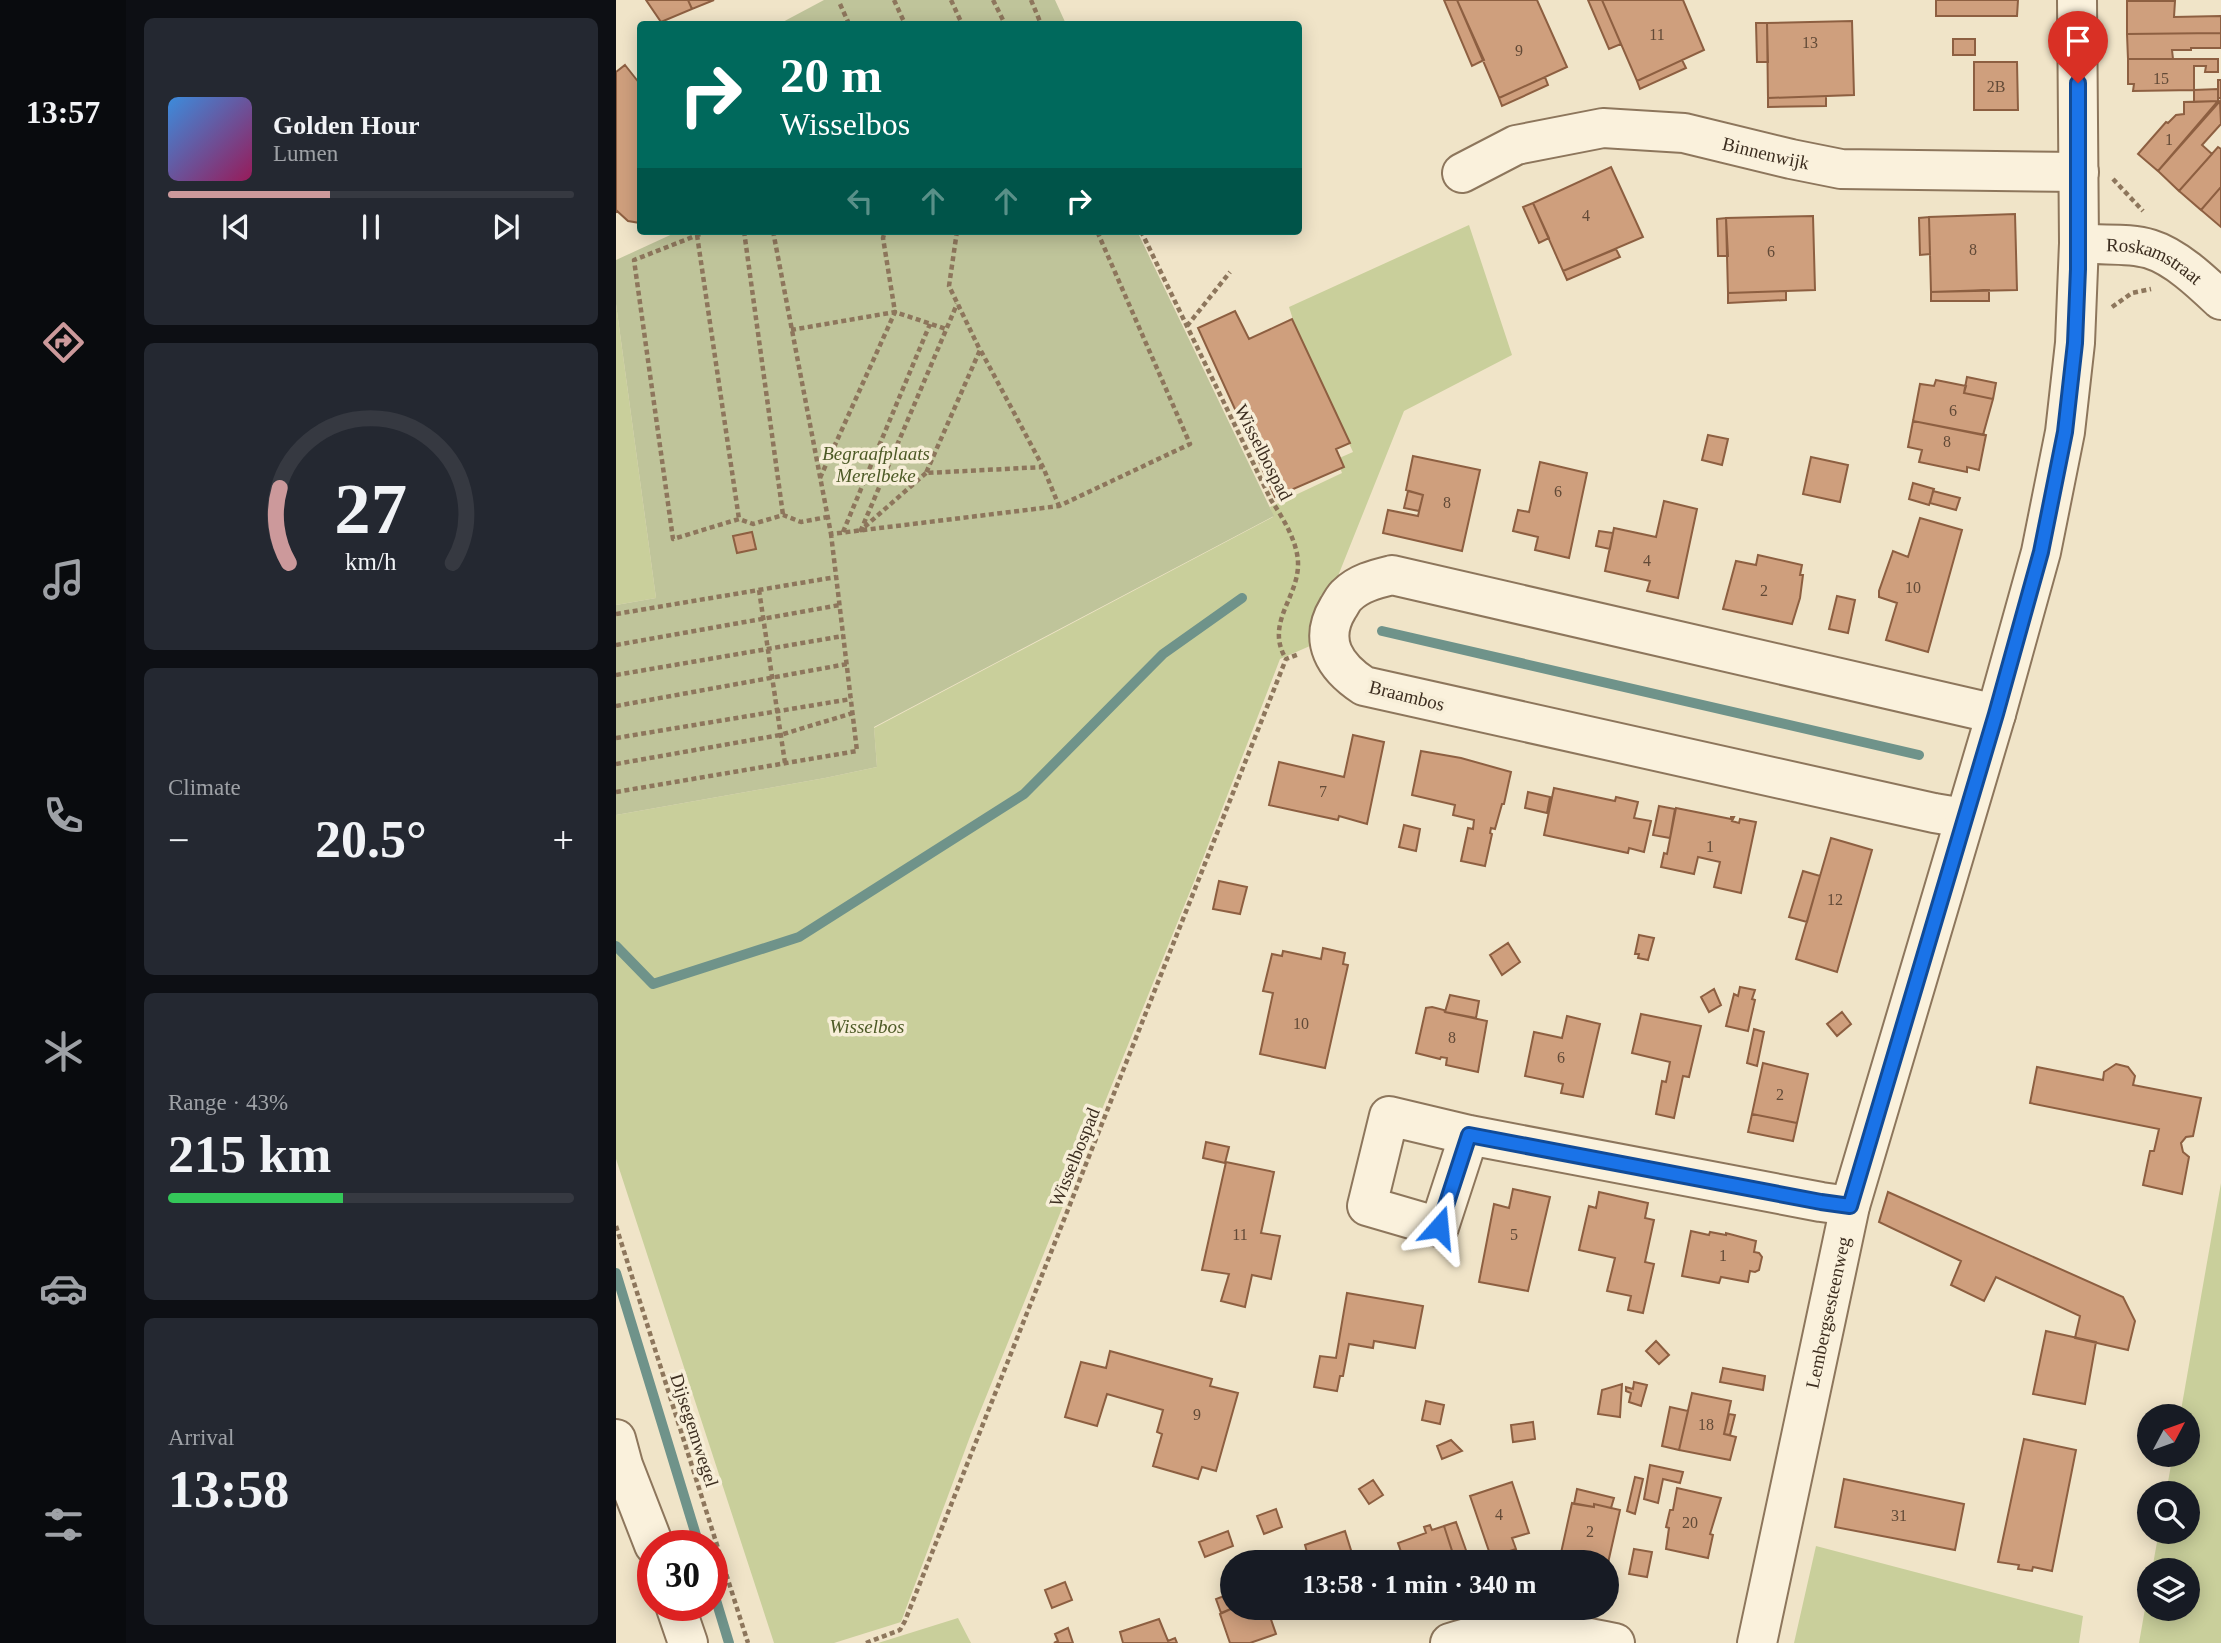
<!DOCTYPE html>
<html lang="en">
<head>
<meta charset="utf-8">
<style>
	:root { --surface:#171b24; --page:#242831; --text:#f1f3f6; --muted:#9ea1a6; --line:#363941; --accent:#cc999b }
	body { margin:0; font-family:"Times New Roman",serif; background:var(--page); color:var(--text); height:100vh; display:flex; flex-direction:column; font-size:26px; white-space:nowrap }
	* { box-sizing:border-box; margin:0 }
	p { font-size:23px; color:var(--muted) }
	.icon { flex:none; width:38px; height:38px; fill:none; stroke:currentColor; stroke-width:2; stroke-linecap:round; stroke-linejoin:round }
	.map { position:relative; flex:1; overflow:hidden }
	.panel { display:flex; flex-direction:column; gap:18px; padding:18px; background:#0d0f14; width:490px }
	.panel>* { flex:none }
	.guide { position:absolute; left:21px; top:21px; width:665px; height:214px; border-radius:7px; box-shadow:0 4px 18px #0003; background:#00695c; color:#fff; overflow:hidden }
	.needle { width:46px; rotate:49deg }
	.buttons { position:absolute; left:1521px; top:1404px; display:grid; gap:14px }
	.buttons a { display:grid; place-items:center; width:63px; height:63px; border-radius:50%; background:var(--surface); box-shadow:0 4px 18px #0003; font-size:35px }
	.speed { position:absolute; left:21px; top:1530px; display:flex; gap:14px; font-size:35px; font-weight:700; text-align:center }
	.speed>* { display:grid; place-content:center; width:91px; height:91px; border-radius:50%; background:var(--surface); box-shadow:0 4px 18px #0003; line-height:1 }
	.speed .limit { border:10px solid #d22; background:#fff; color:#111 }
	.pin { position:absolute; display:grid; place-items:center; width:60px; height:60px; color:#fff; margin:-72px -30px; border-radius:50% 50% 50% 0; rotate:-45deg; box-shadow:0 0 7px #0007 }
	.pin .icon { rotate:45deg }
	.me { position:absolute; width:77px; margin:-38px; rotate:18deg; stroke-linejoin:round; filter:drop-shadow(0 0 5px #0008) }
	.turn { display:flex; align-items:center; gap:24px; height:147px; padding:0 28px; font-size:32px }
	.turn .icon { width:91px; height:91px; stroke-width:2.5 }
	.turn b { display:block; font-size:49px; line-height:60px }
	.lanes { display:flex; align-items:center; height:66px; padding:0 28px; background:#0003; justify-content:center; gap:35px; direction:ltr }
	.lanes .off { opacity:.35 }
	.big { font-size:52px; font-weight:600; line-height:1.1 }
	.panel .tile { flex:1; display:flex; flex-direction:column; justify-content:center; gap:10px; min-width:0; padding:0 24px; border-radius:10px; background:var(--page) }
	.panel .dial { align-items:center; gap:0 }
	.dial svg { height:182px; overflow:visible; fill:none; stroke:var(--line); stroke-width:7; stroke-linecap:round; text-anchor:middle }
	.dial text { fill:var(--text); stroke:none }
	.song { display:flex; align-items:center; gap:21px }
	.cover { width:84px; height:84px; border-radius:10px; background:linear-gradient(135deg,hsl(210 70% 55%),hsl(330 70% 35%)) }
	.played { height:7px; border-radius:4px; background:linear-gradient(90deg,var(--accent) 40%,var(--line) 40%) }
	.keys { display:flex; justify-content:space-around; direction:ltr }
	.heat { display:flex; justify-content:space-between; align-items:center; font-size:38px; direction:ltr }
	.charge { height:10px; border-radius:5px; background:linear-gradient(90deg,#34c759 43%,var(--line) 0) }
	.trip { position:absolute; left:604px; top:1550px; width:399px; height:70px; border-radius:35px; background:var(--surface); box-shadow:0 4px 18px #0003; font-weight:600; line-height:70px; text-align:center }
	main { display:flex; flex:1; min-height:0 }
	.dock { display:flex; flex-direction:column; width:126px; justify-content:space-around; align-items:center; background:#090b0e; color:var(--muted) }
	.dock .icon { width:49px; height:49px }
	.dock .selected { color:var(--accent) }
	.dock b { font-size:32px; color:var(--text) }
	.map>svg:first-child { display:block }
	.green { fill:#c9cf9b }
	.cemetery { fill:#bfc49a }
	.lines { fill:none; stroke-linecap:round; stroke-linejoin:round }
	.stream { stroke:#6f938a; stroke-width:10 }
	.building { fill:#cf9f7d; stroke:#8d5f41; stroke-width:2 }
	.minor-casing { stroke:#8d765c; stroke-width:42 }
	.path { stroke:#8d765c; stroke-width:4.5; stroke-dasharray:5 3.5; stroke-linecap:butt }
	.minor { stroke:#faf1dc; stroke-width:38 }
	.route-casing { stroke:#114b97; stroke-width:18 }
	.route { stroke:#1a73e8; stroke-width:12 }
	.labels { text-anchor:middle; stroke-width:7; stroke-linejoin:round; paint-order:stroke }
	.number-label { font-size:16px; fill:#624a37 }
	.street-label { font-size:19px; fill:#3d2e20; stroke:#f7eed8 }
	.park-label { font-size:19px; font-style:italic; fill:#4d5a26; stroke:#f7eed8 }
</style>
</head>
<body>
<main>
<nav class="dock">
<b>13:57</b>
<svg class="icon selected" aria-label="directions" viewBox="0 0 24 24"><path d="M12 3l9 9-9 9-9-9zM9 14v-3h6M13 9l2 2-2 2"/></svg>
<svg class="icon" aria-label="music" viewBox="0 0 24 24"><path d="M9 18V5l10-2v13"/><circle cx="6" cy="18" r="3"/><circle cx="16" cy="16" r="3"/></svg>
<svg class="icon" aria-label="phone" viewBox="0 0 24 24"><path d="M5 4h4l2 5-3 2q2 4 5 5l2-3 5 2v4C11 20 4 13 5 4z"/></svg>
<svg class="icon" aria-label="climate" viewBox="0 0 24 24"><path d="M12 3v18M4 7l16 10M4 17L20 7"/></svg>
<svg class="icon" aria-label="car" viewBox="0 0 24 24"><path d="M5 17H2v-5l4-1 3-4h7l3 4 3 1v5h-3M9 17h6M6 11h13"/><circle cx="7" cy="17" r="2"/><circle cx="17" cy="17" r="2"/></svg>
<svg class="icon" aria-label="filters" viewBox="0 0 24 24"><path d="M4 7h16M4 17h16"/><circle cx="9" cy="7" r="2"/><circle cx="15" cy="17" r="2"/></svg>
</nav>
<section class="panel">
<div class="tile">
<div class="song"><i class="cover"></i><div><b>Golden Hour</b><p>Lumen</p></div></div>
<div class="played"></div>
<div class="keys"><svg class="icon" aria-label="previous" viewBox="0 0 24 24"><path d="M18 5L8 12l10 7zM5 5v14"/></svg><svg class="icon" aria-label="pause" viewBox="0 0 24 24"><path d="M8 5v14M16 5v14"/></svg><svg class="icon" aria-label="next" viewBox="0 0 24 24"><path d="M6 5l10 7-10 7zM19 5v14"/></svg></div>
</div>
<div class="tile dial"><svg viewBox="0 0 100 80">
<path d="M14 69A42 42 0 1 1 86 69"/>
<path d="M14 69A42 42 0 0 1 10 36" stroke="#cc999b"/>
<text x="50" y="56" font-size="32" font-weight="700">27</text>
<text x="50" y="72" font-size="11">km/h</text>
</svg></div>
<div class="tile"><p>Climate</p>
<div class="heat"><a>−</a><b class="big">20.5°</b><a>+</a></div>
</div>
<div class="tile"><p>Range · 43%</p><b class="big">215 km</b><div class="charge"></div></div>
<div class="tile"><p>Arrival</p><b class="big">13:58</b></div>
</section>
<div class="map">
<svg width="1605" height="1643" viewBox="0 0 1605 1643">
	<rect width="100%" height="100%" fill="#f0e4c8"/>
	<path class="green" d="M853,225l43,130 -108,56 -94,235 -30,13 -85,220 -224,555 -70,188 -67,21h-60l-158,-484v-344l209,-37 52,-11 -3,-39 399,-211 -3,-10 72,-34 -5,-14 16,-7 -58,-126 -6,-19z
		M0,304l40,294 -40,7z
		M1605,1183v460h-82l10,-57v22h39v-38h-36l7,-39h29v-38h-22l7,-39h15v-38h-8z
		M1200,1546l267,70 -4,27h-285z
		M342,1618l13,25h-93z"/>
	<path class="cemetery" d="M208,0h231l11,24h-287z
		M63,231h458l137,285 -400,211 3,40 -52,11 -209,37v-210l40,-7 -40,-294v-44z"/>
	<g class="lines">
		<path class="stream" d="M766,631l537,124
			M0,946l37,38 146,-47 225,-143 139,-140 79,-56
			M0,1273l83,272
			M96,1587l17,56"/>
	</g>
	<path class="building" d="M30,0h42l4,9 -31,13z
		M72,0h26l-22,9z
		M828,0h13l27,60 -12,6z
		M841,0h80l30,67 -68,31z
		M972,0h14l19,44 -12,5z
		M986,0h81l21,50 -67,31z
		M1320,0h82l-1,16h-81z
		M1511,1h48l-1,16 47,-1v17l-94,1z
		M1236,21l2,74 -86,3 -1,-75z
		M1140,23h11l1,39h-11z
		M1605,33v15h-30v2h-19l1,9h-45l-1,-25z
		M1337,39h22v16h-22z
		M1512,59h90v13h-13l1,-6h-12v24l-61,1 1,-7h-6z
		M1066,60l4,8 -46,21 -3,-8z
		M1358,62h43l1,48h-44z
		M9,65l15,19v139l-12,-2 -11,-10 -1,1v-140z
		M929,77l3,8 -46,21 -3,-8z
		M1602,80h3v18h-3z
		M1602,89v12l-24,1v-12z
		M1210,96v10l-58,1v-9z
		M1602,101l-60,70 -20,-17 28,-32 2,1 8,-8 8,-1v-12z
		M1604,101l1,23 -19,21 10,9 -33,37 -21,-20z
		M1602,147l3,2v38l-20,23 -22,-19z
		M995,167l32,70 -80,34 -30,-68z
		M1605,187v40l-20,-17z
		M917,203l16,35 -10,5 -16,-36z
		M1399,214l2,76 -86,2 -2,-75z
		M1197,216l2,74 -87,3 -2,-75z
		M1313,217l1,37 -10,1 -1,-37z
		M1110,218l2,38h-10l-1,-37z
		M1000,249l4,8 -53,23 -4,-9z
		M1373,290v11h-58v-9z
		M1170,291v9l-58,3v-10z
		M619,311l14,28 43,-20 58,124 -14,6 8,18 -69,30 -77,-169z
		M1351,377l29,6 -3,16 -29,-6z
		M1320,380l30,6 -2,7 29,6 -10,36 -70,-14 7,-37 14,2z
		M1297,421l73,14 -7,35 -12,-3v5l-48,-10 3,-12 -14,-3z
		M1092,435l20,4 -6,26 -20,-5z
		M797,456l67,14 -18,81 -79,-18 5,-23 30,6 5,-21 -17,-5z
		M1195,457l37,8 -8,37 -37,-8z
		M924,462l47,11 -18,85 -34,-8 3,-13 -25,-6 5,-21 11,2z
		M1297,483l21,6 -5,16 -20,-6z
		M792,491l15,4 -4,16 -15,-3z
		M1317,491l27,7 -4,12 -26,-7z
		M1048,501l33,8 -19,89 -31,-7 3,-10 -45,-10 9,-43 42,9z
		M1304,518l42,12 -34,122 -42,-12 11,-37 -18,-6v-6l14,-40 15,6z
		M983,531l14,2 -3,16 -14,-3z
		M136,532l4,17 -19,4 -4,-17z
		M1142,555l44,10 -2,10h3l-3,23 -8,26 -69,-15 13,-48 20,4z
		M1221,596l18,4 -7,33 -19,-4z
		M737,735l31,7 -17,82 -28,-8 -1,4 -69,-15 10,-43 65,15z
		M805,751l40,7 50,14 -7,32h-2l-7,25 -4,-1 -1,5 2,1 -7,32 -24,-5 7,-33 5,1 1,-9 -21,-5 2,-10 -43,-10z
		M938,788l61,13 1,-4 22,5 -4,16 17,3 -7,31 -15,-4 -1,5 -84,-18z
		M912,792l22,5 -3,16 -22,-5z
		M1043,806l16,3 -5,29 -17,-3z
		M1060,808l55,11v-2h3l-2,4 7,2 1,-4 16,3 -15,71 -27,-6 6,-25 -22,-5 -4,17 -33,-7 3,-14 3,1z
		M788,825l16,4 -4,22 -17,-4z
		M1215,838l41,12 -35,122 -41,-13z
		M1187,871l17,5 -13,46 -18,-5z
		M603,881l28,6 -7,27 -27,-5z
		M1023,935l15,3 -6,22 -10,-2 1,-4h-4z
		M892,943l12,19 -18,13 -12,-20z
		M707,948l22,5 -2,11 5,1 -23,103 -65,-14 13,-61 -10,-2 9,-37 10,2 1,-5 38,8z
		M1124,987l15,3 -3,9 3,1 -7,31 -22,-5 8,-32 4,2z
		M1098,989l7,16 -12,7 -8,-15z
		M834,995l29,6 -3,17 -31,-6z
		M816,1007l12,3 1,2 42,9 -9,51 -32,-7 1,-7 -6,-1 -1,2 -24,-6 10,-45z
		M1226,1012l9,12 -14,12 -10,-12z
		M1025,1014l60,12 -12,51 -6,-1 -9,42 -18,-4 6,-33 4,1 4,-20 -38,-9z
		M951,1016l33,8 -17,73 -22,-4 2,-9 -38,-8 9,-44 28,6z
		M1138,1029l10,3 -7,34 -10,-3z
		M1147,1063l45,11 -11,49 -45,-9z
		M1500,1064l12,3 7,9 -2,9 68,13 -8,38 -7,1 -5,6 2,9 6,5 -7,37 -39,-9 7,-34h4l5,-22 -129,-26 7,-36 66,13 1,-8z
		M1136,1114l45,9 -4,18 -45,-9z
		M590,1142l23,5 -4,16 -22,-5z
		M610,1162l48,10 -13,61 19,3 -9,43 -19,-4 -7,32 -24,-6 8,-27 -27,-4z
		M897,1189l37,8 -22,94 -49,-9 15,-78 15,4z
		M983,1192l49,11 -3,15 9,2 -9,42 9,2 -11,49 -15,-3 3,-14 -24,-5 8,-33 -36,-8 10,-44 7,2z
		M1272,1192l235,105 12,24 -7,29 -53,-12 5,-22 -84,-39 -12,24 -33,-16 10,-24 -82,-39z
		M1075,1231l18,4 1,-3 16,3v-2l30,8 -2,11 5,1 3,4 -3,13 -4,2 -5,-1 -2,11 -27,-5 -2,6 -37,-7z
		M731,1293l76,13 -8,42 -41,-7 -1,7 -24,-4 -6,32h-3l-3,15 -23,-4 6,-31 16,2z
		M1430,1331l50,11 -11,62 -52,-10z
		M1040,1341l13,14 -10,9 -13,-13z
		M494,1351l102,28 -2,7 28,7 -22,78 -14,-4 -4,12 -45,-13 9,-32 -5,-2 6,-22 -56,-16 -10,32 -32,-9 16,-55 25,6z
		M1107,1368l42,8 -2,14 -43,-8z
		M1018,1382l13,3 -6,21 -12,-4 2,-9 -5,-2v-4l7,2z
		M1006,1384l-2,33 -22,-3 4,-24z
		M1076,1393l39,8 -7,33 12,3 -6,23 -51,-10z
		M810,1401l18,4 -4,19 -18,-4z
		M1054,1407l18,4 -9,39 -17,-4z
		M1113,1414l6,1 -5,20 -6,-1z
		M917,1422l2,17 -22,3 -2,-17z
		M1408,1439l52,11 -24,121 -19,-4 -1,4 -14,-2 1,-4 -21,-3z
		M835,1440l11,11 -20,8 -5,-13z
		M1034,1465l33,7 -3,11 -17,-4 -5,24 -14,-4z
		M1019,1477l8,2 -8,35 -8,-3z
		M1228,1479l120,25 -9,46 -120,-23z
		M757,1480l10,15 -14,9 -10,-15z
		M896,1482l17,51 -17,5 4,11 -25,8 -21,-61z
		M1061,1488l44,10 -11,36 3,1 -5,23 -42,-9 3,-21 -3,-1 4,-17h3z
		M961,1489l37,9 -3,10 -17,-4v3l-20,-3z
		M956,1503l22,4v-3l26,6 -12,53 -47,-10z
		M660,1509l6,18 -18,7 -7,-18z
		M840,1522l11,31 -13,4 -10,-31z
		M814,1525l2,5 12,-4 12,37h-51l-7,-20 28,-10 -2,-6z
		M612,1531l5,15 -28,11 -6,-15z
		M729,1531l10,32h-45l-5,-18z
		M1018,1549l18,3 -5,25 -18,-3z
		M449,1582l7,18 -20,8 -7,-18z
		M616,1593l1,15 -12,5 -5,-14z
		M617,1608h34l9,26 -26,9h-20l-10,-29z
		M691,1608h27l-23,8z
		M543,1619l9,22 7,-3 2,5h-54l-3,-11z
		M452,1628l5,15h-19l4,-2 -3,-7z"/>
	<g class="lines">
		<g class="minor-casing">
			<g id="minor">
				<path id="s1" d="M846,173l54,-28 87,-17 81,5 107,26 50,10 238,3"/>
				<path id="s2" d="M1463,243c22,3 49,-1 71,6 26,8 52,33 71,51"/>
				<path d="M1348,818l-30,-5 -570,-127c-29,-19 -46,-45 -26,-78 3,-4 5,-10 9,-13 12,-12 29,-16 45,-20l604,139"/>
				<path d="M853,1135l-30,92 -72,-21 22,-90 80,19 352,67 29,4"/>
				<path d="M0,1439l7,26 31,80"/>
				<path d="M59,1605l13,38"/>
				<path d="M834,1643c50,-18 114,-11 165,0"/>
				<path id="s3" d="M1141,1643l93,-437 146,-492 45,-162 24,-120 10,-89 4,-100 -2,-243"/>
			</g>
		</g>
		<path class="path" d="M278,0l11,24
			M335,0l11,24
			M377,0l12,24
			M415,0l10,24
			M224,4l9,20
			M1497,179l30,32
			M92,231l-74,29 39,279 66,-20 14,5 30,-9 18,7 26,-5
			M128,231l39,284
			M157,231l58,303 228,-28 131,-62 -93,-213
			M341,231l-8,55 31,64 -54,123 117,-6 16,39
			M525,231l130,269c12,18 28,44 27,66 -1,33 -33,58 -12,93
			M81,235l42,284
			M1496,307l20,-14 19,-4
			M571,326l43,-54
			M175,330l104,-18 -12,-74 2,-7
			M365,351l62,116
			M310,473l-65,57 96,-226
			M204,478l75,-166 51,17
			M227,532l87,-208
			M143,590l26,173
			M0,614l220,-37
			M0,645l224,-40
			M0,675l227,-39
			M0,706l231,-42
			M0,738l235,-39
			M0,764l164,-29 73,-22
			M0,792l241,-41 -26,-217
			M0,1226l132,417
			M250,1643l34,-13 5,-9 381,-962 13,-5"/>
		<use href="#minor" class="minor"/>
	</g>
	<g class="lines">
		<g class="route-casing">
			<path id="route" d="M823,1227l30,-92 352,67 29,4 146,-492 45,-162 24,-120 10,-89 3,-74v-186"/>
		</g>
		<use href="#route" class="route"/>
	</g>
	<g class="labels">
		<g class="number-label">
			<text x="1041" y="40">11</text>
			<text x="1194" y="48">13</text>
			<text x="903" y="56">9</text>
			<text x="1545" y="84">15</text>
			<text x="1380" y="92">2B</text>
			<text x="1553" y="145">1</text>
			<text x="970" y="221">4</text>
			<text x="1357" y="255">8</text>
			<text x="1155" y="257">6</text>
			<text x="1337" y="416">6</text>
			<text x="1331" y="447">8</text>
			<text x="942" y="497">6</text>
			<text x="831" y="508">8</text>
			<text x="1031" y="566">4</text>
			<text x="1297" y="593">10</text>
			<text x="1148" y="596">2</text>
			<text x="707" y="797">7</text>
			<text x="1094" y="852">1</text>
			<text x="1219" y="905">12</text>
			<text x="685" y="1029">10</text>
			<text x="836" y="1043">8</text>
			<text x="945" y="1063">6</text>
			<text x="1164" y="1100">2</text>
			<text x="624" y="1240">11</text>
			<text x="898" y="1240">5</text>
			<text x="1107" y="1261">1</text>
			<text x="581" y="1420">9</text>
			<text x="1090" y="1430">18</text>
			<text x="883" y="1520">4</text>
			<text x="1283" y="1521">31</text>
			<text x="1074" y="1528">20</text>
			<text x="974" y="1537">2</text>
		</g>
		<g class="street-label">
			<text dy="7" stroke="none"><textPath href="#s1" startOffset="315">Binnenwijk</textPath></text>
			<text dy="7" stroke="none"><textPath href="#s2" startOffset="79">Roskamstraat</textPath></text>
			<text transform="translate(648 452) rotate(63)" y="7">Wisselbospad</text>
			<text transform="translate(791 695) rotate(14)" y="7">Braambos</text>
			<text transform="translate(458 1157) rotate(-68)" y="7">Wisselbospad</text>
			<text dy="7" stroke="none"><textPath href="#s3" startOffset="338">Lembergsesteenweg</textPath></text>
			<text transform="translate(79 1430) rotate(72)" y="7">Dijsegemwegel</text>
		</g>
		<g class="park-label">
			<text x="260" y="460">Begraafplaats<tspan x="260" dy="22">Merelbeke</tspan></text>
			<text x="251" y="1033">Wisselbos</text>
		</g>
	</g>
</svg>
<div class="buttons">
<a><svg class="needle" viewBox="-14 -14 28 28"><path d="M0-13l5 13h-10z" fill="#e53935"/><path d="M0 13l5-13h-10z" fill="#9ea1a6"/></svg></a>
<a><svg class="icon" aria-label="search" viewBox="0 0 24 24"><circle cx="10" cy="10" r="6"/><path d="M15 15l6 6"/></svg></a>
<a><svg class="icon" aria-label="layers" viewBox="0 0 24 24"><path d="M12 4l9 5-9 5-9-5zM3 14l9 5 9-5"/></svg></a>
</div>
<div class="speed"><div class="limit">30</div></div>
<div class="pin" style="left:1462px;top:83px;background:#d93025"><svg class="icon" aria-label="arrive" viewBox="0 0 24 24"><path d="M6 21V4h12l-3 4 3 4H6"/></svg></div>
<svg class="me" style="left:823px;top:1227px" viewBox="-20 -20 40 40"><path d="M0-17L14 15 0 8-14 15z" fill="#1a73e8" stroke="#fff" stroke-width="4"/></svg>
<div class="trip">13:58 · 1 min · 340 m</div>
<div class="guide">
<div class="turn"><svg class="icon" aria-label="right" viewBox="0 0 24 24"><path d="M7 20v-9h11M14 6l5 5-5 5"/></svg><div><b>20 m</b>Wisselbos</div></div>
<div class="lanes"><svg class="icon off" aria-label="left" viewBox="0 0 24 24"><path d="M17 20v-9H6M10 6l-5 5 5 5"/></svg><svg class="icon off" aria-label="ahead" viewBox="0 0 24 24"><path d="M12 20V5M6 11l6-6 6 6"/></svg><svg class="icon off" aria-label="ahead" viewBox="0 0 24 24"><path d="M12 20V5M6 11l6-6 6 6"/></svg><svg class="icon" aria-label="right" viewBox="0 0 24 24"><path d="M7 20v-9h11M14 6l5 5-5 5"/></svg></div>
</div>
</div>
</main>
</body>
</html>
